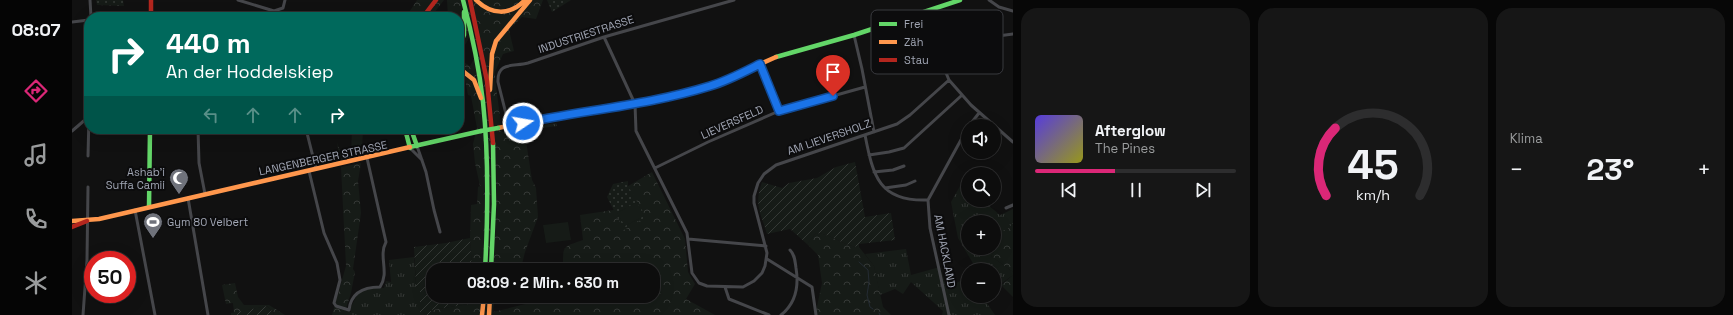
<!DOCTYPE html>
<html lang="de">
<head>
<meta charset="utf-8">
<style>
	:root { --surface:#0d0d0d; --page:#161616; --text:#f1f3f6; --muted:#9a9c9d; --line:#2d2d2e; --accent:#db2777 }
	body { margin:0; font-family:"Space Grotesk",sans-serif; background:var(--page); color:var(--text); height:100vh; display:flex; flex-direction:column; font-size:15px; white-space:nowrap }
	* { box-sizing:border-box; margin:0 }
	p { font-size:13px; color:var(--muted) }
	.icon { flex:none; width:22px; height:22px; fill:none; stroke:currentColor; stroke-width:2; stroke-linecap:round; stroke-linejoin:round }
	.map { position:relative; flex:1; overflow:hidden }
	.sheet { display:flex; flex-direction:column; gap:8px; padding:8px; background:#070707; width:720px }
	.sheet>* { flex:none }
	.hud { position:absolute; left:12px; top:12px; width:380px; height:122px; border-radius:16px; box-shadow:0 4px 16px #0002,0 0 0 1px var(--line); background:#00695c; color:#fff; overflow:hidden }
	.controls { position:absolute; left:889px; top:119px; display:grid; gap:8px }
	.controls a { display:grid; place-items:center; width:40px; height:40px; border-radius:50%; background:var(--surface); box-shadow:0 4px 16px #0002,0 0 0 1px var(--line); font-size:20px }
	.speed { position:absolute; left:12px; top:251px; display:flex; gap:8px; font-size:20px; font-weight:700; text-align:center }
	.speed>* { display:grid; place-content:center; width:52px; height:52px; border-radius:50%; background:var(--surface); box-shadow:0 4px 16px #0002,0 0 0 1px var(--line); line-height:1 }
	.speed .limit { border:6px solid #d22; background:#fff; color:#111 }
	.pin { position:absolute; display:grid; place-items:center; width:34px; height:34px; color:#fff; margin:-41px -17px; border-radius:50% 50% 50% 0; rotate:-45deg; box-shadow:0 0 4px #0007 }
	.pin .icon { rotate:45deg }
	.me { position:absolute; width:44px; margin:-22px; rotate:78deg; stroke-linejoin:round; filter:drop-shadow(0 0 3px #0008) }
	.turn { display:flex; align-items:center; gap:14px; height:84px; padding:0 16px; font-size:18px }
	.turn .icon { width:52px; height:52px; stroke-width:2.5 }
	.turn b { display:block; font-size:28px; line-height:34px }
	.lanes { display:flex; align-items:center; height:38px; padding:0 16px; background:#0003; justify-content:center; gap:20px; direction:ltr }
	.lanes .off { opacity:.35 }
	.big { font-size:30px; font-weight:600; line-height:1.1 }
	.sheet .widget { flex:1; display:flex; flex-direction:column; justify-content:center; gap:6px; min-width:0; padding:0 14px; border-radius:16px; background:var(--page) }
	.sheet .dial { align-items:center; gap:0 }
	.dial svg { height:104px; overflow:visible; fill:none; stroke:var(--line); stroke-width:7; stroke-linecap:round; text-anchor:middle }
	.dial text { fill:var(--text); stroke:none }
	.song { display:flex; align-items:center; gap:12px }
	.cover { width:48px; height:48px; border-radius:6px; background:linear-gradient(135deg,hsl(250 70% 55%),hsl(60 70% 35%)) }
	.played { height:4px; border-radius:2px; background:linear-gradient(90deg,var(--accent) 40%,var(--line) 40%) }
	.keys { display:flex; justify-content:space-around; direction:ltr }
	.heat { display:flex; justify-content:space-between; align-items:center; font-size:22px; direction:ltr }
	.sheet .tiles { flex:1; display:grid; gap:8px; grid-template-columns:repeat(3,1fr) }
	.trip { position:absolute; left:354px; top:263px; width:234px; height:40px; border-radius:16px; background:var(--surface); box-shadow:0 4px 16px #0002,0 0 0 1px var(--line); font-weight:600; line-height:40px; text-align:center }
	main { display:flex; flex:1; min-height:0 }
	.menu { display:flex; flex-direction:column; width:72px; justify-content:space-around; align-items:center; background:#050505; color:var(--muted) }
	.menu .icon { width:28px; height:28px }
	.menu .active { color:var(--accent) }
	.menu b { font-size:18px; color:var(--text) }
	.map>svg:first-child { display:block }
	.grass { fill:url(#grass-tufts); fill-rule:evenodd }
	.forest { fill:url(#forest-crowns) }
	.park { fill:url(#park-dots) }
	.garden { fill:url(#garden-furrows) }
	.pitch { fill:#161b17 }
	.lines { fill:none; stroke-linecap:round; stroke-linejoin:round }
	.stream { stroke:#242b33; stroke-width:1 }
	.street { stroke:#45464a; stroke-width:3 }
	.fast { stroke:#63d668; stroke-width:4.5 }
	.slow { stroke:#ff974d; stroke-width:4.5 }
	.jam { stroke:#b3261e; stroke-width:4.5 }
	.fast-bridge { stroke:#63d668; stroke-width:4.5 }
	.route-casing { stroke:#114b97; stroke-width:10 }
	.route { stroke:#1a73e8; stroke-width:7 }
	.labels { text-anchor:middle; stroke-width:4; stroke-linejoin:round; paint-order:stroke }
	.street-label { font-size:11px; fill:#a1a6b4; stroke:#0c0c0d }
	.poi-label { font-size:11px; fill:#a1a6b4; stroke:#0c0c0d; text-anchor:end }
	.key { fill:#0c0c0d; stroke:#393a3f; stroke-width:1 }
	.key-label { font-size:11px; fill:#a1a6b4 }
</style>
</head>
<body>
<main>
<nav class="menu">
<b>08:07</b>
<svg class="icon active" aria-label="directions" viewBox="0 0 24 24"><path d="M12 3l9 9-9 9-9-9zM9 14v-3h6M13 9l2 2-2 2"/></svg>
<svg class="icon" aria-label="music" viewBox="0 0 24 24"><path d="M9 18V5l10-2v13"/><circle cx="6" cy="18" r="3"/><circle cx="16" cy="16" r="3"/></svg>
<svg class="icon" aria-label="phone" viewBox="0 0 24 24"><path d="M5 4h4l2 5-3 2q2 4 5 5l2-3 5 2v4C11 20 4 13 5 4z"/></svg>
<svg class="icon" aria-label="climate" viewBox="0 0 24 24"><path d="M12 3v18M4 7l16 10M4 17L20 7"/></svg>
</nav>
<div class="map">
<svg width="941" height="315" viewBox="0 0 941 315">
	<defs>
		<pattern id="grass-tufts" width="24" height="20" patternUnits="userSpaceOnUse"><rect width="24" height="20" fill="#161b17"/><path d="M3 7l-1-3M5 7V3M7 7l1-3M15 17l-1-3M17 17v-4M19 17l1-3" fill="none" stroke="#353936"/></pattern>
		<pattern id="forest-crowns" width="20" height="18" patternUnits="userSpaceOnUse"><rect width="20" height="18" fill="#161b17"/><path d="M2 6a3 3 0 1 1 6 0M12 15a3 3 0 1 1 6 0" fill="none" stroke="#353936"/></pattern>
		<pattern id="park-dots" width="8" height="8" patternUnits="userSpaceOnUse"><rect width="8" height="8" fill="#161b17"/><path d="M2 2h.1M6 6h.1" fill="none" stroke="#353936" stroke-width="1.8" stroke-linecap="round"/></pattern>
		<pattern id="garden-furrows" width="10" height="10" patternUnits="userSpaceOnUse"><rect width="10" height="10" fill="#161b17"/><path d="M-1 1l2-2M0 10L10 0M9 11l2-2" fill="none" stroke="#353936"/></pattern>
	</defs>
	<rect width="100%" height="100%" fill="#111"/>
	<path class="grass" d="M484,123l1,3 -38,5 -6,-1z
		M896,180v20h14l18,15 13,-6v15l-6,6 -16,26 22,16v3l-19,14v-19h-17l-19,-32 -7,-36 9,-16zM896,222h26v26h-26z
		M834,249l5,26 29,-8 7,22 21,-13v20h14l13,19h-53l1,-4 -32,-29 -8,12 -8,-5 -15,6 -6,-29 -9,-12z
		M342,257l2,29 4,4v25h-69v-8l7,-14 13,-5h13l2,-7 5,1 -2,-22z"/>
	<path class="forest" d="M345,0h27l-13,17h-25z
		M375,0h96l-7,19 -14,-2 -13,13 5,21 -11,3 -8,18v7l7,53 11,-2 6,1 1,8 6,2 6,39 4,8 2,29 -13,35 -4,16 42,-2c0,-21 0,-19 20,-26l-3,-25 40,-6 3,-20 29,-17 33,67 3,33 7,12 -9,15 29,16h-284v-5l38,-6 1,-8h25l-2,16 66,-16h94v-26h-135l-13,-2 -1,2h-32l-2,-32 1,-33 6,-1 1,-17 2,-1 -5,-23 -2,-19 4,-16 -6,-32 -3,-1 -3,-15 -6,1v-22l11,7 4,-7 -5,-21 -10,17v-38h-11z
		M280,129h11l-1,21 -2,5 -20,5 -3,-18 5,16 9,-2z
		M289,163l-3,18 3,32 -8,56 2,3 -4,21 -6,18 6,1v3h-19l14,-49 -5,-99z
		M940,224h1v48l-22,-16 9,-13 -5,-5 3,-8h9z
		M744,233c16,1 27,13 43,14l15,19 9,41 8,8h-74l-1,-4 6,-28 -4,-28 -11,-11z
		M941,275v22l-12,-12z
		M163,283l3,14 6,8h25l16,10h-11l-1,-3 -6,-6 -33,7 -1,-10 -7,1 -4,-19z"/>
	<path class="park" d="M24,0h27l1,6 -27,-1z
		M475,0h24l-19,12z
		M556,181v5l18,31 -22,13 -17,-33 6,-13z"/>
	<path class="garden" d="M783,162l10,55 26,-4 4,27 -36,4v3c-16,-1 -27,-13 -43,-14l-9,11 -17,-15 -23,5c-7,-23 -13,-29 -5,-52l20,6 7,-5 28,-5 19,-11z
		M398,238l2,32h-39v26h37l-1,8 -38,6v5h-11v-24l-4,-5 -2,-39 32,-4z
		M195,306l6,6 1,3h-43v-2z"/>
	<path class="pitch" d="M565,202l7,14 -19,10 -8,-13z
		M496,222l3,18 -25,3 -3,-18z"/>
	<g class="lines">
		<path class="stream" d="M787,262l9,8 1,12 -2,13 3,12 3,2
			M807,313l1,2"/>
		<path class="street" d="M18,0l1,17
			M166,0l36,11 9,-3 2,-8
			M917,0l10,7 14,4
			M852,12l2,13 23,55 22,25 42,37
			M0,22l17,-2
			M782,35l8,34 12,63
			M532,37l31,67 1,27 51,102 5,40 7,10 8,3 36,1 11,-6 8,-8 3,-7 2,-13 -13,-50v-7l4,-13 6,-9 12,-9 121,-41 13,-9 39,-35
			M688,64l19,47
			M870,65l56,-29 15,-2
			M17,66v24
			M437,126l-11,-44c-1,-21 16,-15 30,-19l76,-26 130,-37
			M897,126l10,-13
			M126,129l1,34 6,31
			M234,129l10,40
			M0,131l14,-12 3,-1
			M793,135c8,41 14,67 63,65
			M345,146l9,26 8,38 6,22
			M338,148l12,12
			M797,155l20,-3 15,-4 57,-52
			M16,156l1,-40
			M583,168l53,-26 71,-31 86,-24
			M237,171l15,62 13,30 3,17 -6,23 2,3 13,4c2,-18 15,-23 31,-23 10,-15 -2,-30 6,-45l-19,-84
			M802,172l19,-2 11,-4
			M813,188l21,-3 9,-4
			M116,198l20,117
			M934,208l7,-3
			M63,210l20,105
			M616,239l78,7
			M695,259l45,28 4,28
			M653,287l4,12 40,16
			M11,315l4,-55 1,-73
			M709,315c15,-12 18,-29 15,-47 -1,-7 -1,-13 -6,-18
			M877,315l-19,-87 -2,-28 40,-73"/>
		<path class="fast" d="M391,0c9,34 16,67 20,102 6,56 5,112 2,168
			M387,47l5,-12v-23
			M704,57l78,-22 106,-35
			M333,129l5,19
			M339,129l6,17
			M338,147l71,-16
			M77,207l1,-78
			M419,270l3,-66 -1,-61"/>
		<path class="slow" d="M404,0c15,15 34,16 49,0
			M387,68l15,12 7,18
			M418,90l2,-36 4,-13 34,-41
			M426,128l63,-13 74,-11 74,-17 67,-30
			M0,221l27,-2 311,-72
			M410,315l2,-19
			M417,315l1,-19"/>
		<path class="jam" d="M79,0v17
			M398,0l17,81 6,62
			M351,17l13,-17
			M0,227l15,-6"/>
		<path class="fast-bridge" d="M409,131l17,-3"/>
	</g>
	<g class="lines">
		<g class="route-casing">
			<path id="route" d="M451,123c62,-13 126,-18 187,-37 17,-5 34,-14 50,-22l19,47 54,-15"/>
		</g>
		<use href="#route" class="route"/>
	</g>
	<defs>
		<g id="mosque-pin" transform="scale(1)"><path d="M0 17L-7.5 6A9.5 9.5 0 1 1 7.5 6Z" fill="#6f727b" stroke="#0c0c0d"/><path d="M3.5-4.9A6 6 0 1 0 3.5 4.9A5 5 0 1 1 3.5-4.9Z" fill="#fff"/></g>
		<g id="stadium-pin" transform="scale(1)"><path d="M0 17L-7.5 6A9.5 9.5 0 1 1 7.5 6Z" fill="#6f727b" stroke="#0c0c0d"/><path d="M0-5a6.5 5 0 1 0 0 10a6.5 5 0 1 0 0-10ZM-3.5-1.8h7v3.6h-7Z" fill="#fff"/></g>
	</defs>
	<g fill-rule="evenodd">
		<use href="#mosque-pin" x="107" y="178"/>
		<use href="#stadium-pin" x="81" y="222"/>
	</g>
	<g class="labels">
		<g class="street-label">
			<text transform="translate(514 34) rotate(-18)" y="4">INDUSTRIESTRASSE</text>
			<text transform="translate(660 122) rotate(-24)" y="4">LIEVERSFELD</text>
			<text transform="translate(757 137) rotate(-19)" y="4">AM LIEVERSHOLZ</text>
			<text transform="translate(251 158) rotate(-12)" y="4">LANGENBERGER STRASSE</text>
			<text transform="translate(873 251) rotate(79)" y="4">AM HACKLAND</text>
		</g>
		<g class="poi-label">
			<text x="93" y="176">Ashab'i<tspan x="93" dy="13">Suffa Camii</tspan></text>
			<text x="95" y="226" text-anchor="start">Gym 80 Velbert</text>
		</g>
	</g>
	<rect x="799" y="10" width="132" height="64" rx="6" class="key"/>
	<rect x="807" y="22" width="18" height="4" fill="#63d668"/>
	<rect x="807" y="40" width="18" height="4" fill="#ff974d"/>
	<rect x="807" y="58" width="18" height="4" fill="#b3261e"/>
	<g class="key-label">
		<text x="832" y="28">Frei</text>
		<text x="832" y="46">Zäh</text>
		<text x="832" y="64">Stau</text>
	</g>
</svg>
<div class="controls">
<a><svg class="icon" aria-label="sound" viewBox="0 0 24 24"><path d="M4 9h4l5-4v14l-5-4H4zM17 9q2 3 0 6"/></svg></a>
<a><svg class="icon" aria-label="search" viewBox="0 0 24 24"><circle cx="10" cy="10" r="6"/><path d="M15 15l6 6"/></svg></a>
<a>+</a>
<a>−</a>
</div>
<div class="speed"><div class="limit">50</div></div>
<div class="pin" style="left:761px;top:96px;background:#d93025"><svg class="icon" aria-label="arrive" viewBox="0 0 24 24"><path d="M6 21V4h12l-3 4 3 4H6"/></svg></div>
<svg class="me" style="left:451px;top:123px" viewBox="-20 -20 40 40"><circle r="17" fill="#1a73e8" stroke="#fff" stroke-width="3"/><path d="M0-11L8 9 0 5-8 9z" fill="#fff"/></svg>
<div class="trip">08:09 · 2 Min. · 630 m</div>
<div class="hud">
<div class="turn"><svg class="icon" aria-label="right" viewBox="0 0 24 24"><path d="M7 20v-9h11M14 6l5 5-5 5"/></svg><div><b>440 m</b>An der Hoddelskiep</div></div>
<div class="lanes"><svg class="icon off" aria-label="left" viewBox="0 0 24 24"><path d="M17 20v-9H6M10 6l-5 5 5 5"/></svg><svg class="icon off" aria-label="ahead" viewBox="0 0 24 24"><path d="M12 20V5M6 11l6-6 6 6"/></svg><svg class="icon off" aria-label="ahead" viewBox="0 0 24 24"><path d="M12 20V5M6 11l6-6 6 6"/></svg><svg class="icon" aria-label="right" viewBox="0 0 24 24"><path d="M7 20v-9h11M14 6l5 5-5 5"/></svg></div>
</div>
</div>
<section class="sheet">
<div class="tiles">
<div class="widget">
<div class="song"><i class="cover"></i><div><b>Afterglow</b><p>The Pines</p></div></div>
<div class="played"></div>
<div class="keys"><svg class="icon" aria-label="previous" viewBox="0 0 24 24"><path d="M18 5L8 12l10 7zM5 5v14"/></svg><svg class="icon" aria-label="pause" viewBox="0 0 24 24"><path d="M8 5v14M16 5v14"/></svg><svg class="icon" aria-label="next" viewBox="0 0 24 24"><path d="M6 5l10 7-10 7zM19 5v14"/></svg></div>
</div>
<div class="widget dial"><svg viewBox="0 0 100 80">
<path d="M14 69A42 42 0 1 1 86 69"/>
<path d="M14 69A42 42 0 0 1 21 17" stroke="#db2777"/>
<text x="50" y="56" font-size="32" font-weight="700">45</text>
<text x="50" y="72" font-size="11">km/h</text>
</svg></div>
<div class="widget"><p>Klima</p>
<div class="heat"><a>−</a><b class="big">23°</b><a>+</a></div>
</div>
</div>
</section>
</main>
</body>
</html>
